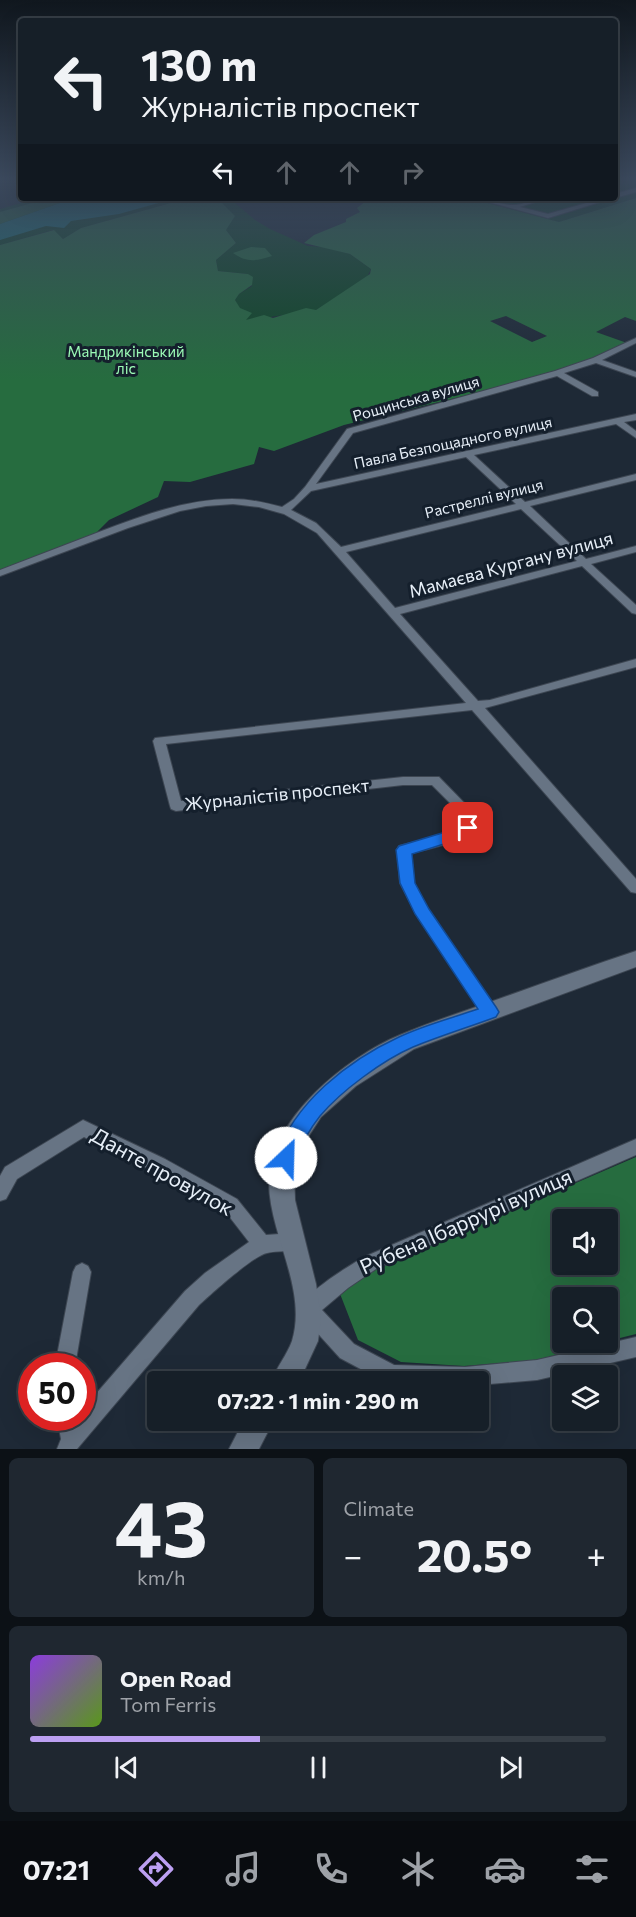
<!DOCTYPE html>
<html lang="en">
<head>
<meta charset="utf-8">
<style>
	:root { --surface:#161f28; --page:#1f2730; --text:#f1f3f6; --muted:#9ea2a8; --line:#353d45; --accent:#bca0f2 }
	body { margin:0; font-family:Commissioner,sans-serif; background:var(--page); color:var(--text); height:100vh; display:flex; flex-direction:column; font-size:22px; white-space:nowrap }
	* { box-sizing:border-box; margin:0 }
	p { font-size:20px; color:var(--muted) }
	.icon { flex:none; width:33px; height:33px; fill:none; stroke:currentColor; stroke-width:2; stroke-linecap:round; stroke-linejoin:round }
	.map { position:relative; height:1449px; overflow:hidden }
	.sheet { display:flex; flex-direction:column; gap:9px; padding:9px; background:#0c1116; flex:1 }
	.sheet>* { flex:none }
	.guide { position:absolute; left:18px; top:18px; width:600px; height:183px; border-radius:6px; box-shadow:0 6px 24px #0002,0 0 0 2px var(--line); background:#161f28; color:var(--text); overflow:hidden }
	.controls { position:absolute; left:552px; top:1209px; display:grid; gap:12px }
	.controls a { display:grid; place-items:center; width:66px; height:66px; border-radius:6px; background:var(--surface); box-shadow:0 6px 24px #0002,0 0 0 2px var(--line); font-size:30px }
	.speed { position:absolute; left:18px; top:1353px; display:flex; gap:12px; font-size:30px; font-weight:700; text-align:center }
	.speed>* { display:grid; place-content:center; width:78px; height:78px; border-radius:50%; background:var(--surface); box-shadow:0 6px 24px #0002,0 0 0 2px var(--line); line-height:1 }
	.speed .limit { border:9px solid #d22; background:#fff; color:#111 }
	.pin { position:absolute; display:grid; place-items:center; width:51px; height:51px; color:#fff; margin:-26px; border-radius:12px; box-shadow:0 3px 9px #0006 }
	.me { position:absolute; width:66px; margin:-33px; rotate:24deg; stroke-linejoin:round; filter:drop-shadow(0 0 4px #0008) }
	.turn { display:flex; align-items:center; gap:21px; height:126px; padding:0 24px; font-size:27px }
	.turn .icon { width:78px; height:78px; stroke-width:2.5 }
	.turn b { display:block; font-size:42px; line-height:51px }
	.lanes { display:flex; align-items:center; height:57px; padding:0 24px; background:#0003; justify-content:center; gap:30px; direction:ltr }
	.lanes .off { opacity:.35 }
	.big { font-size:45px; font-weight:700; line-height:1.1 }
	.sheet .card { flex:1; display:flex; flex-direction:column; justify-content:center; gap:9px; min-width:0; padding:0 21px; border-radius:9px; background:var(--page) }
	.sheet .dial { align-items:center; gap:0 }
	.dial b { font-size:78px; line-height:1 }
	.song { display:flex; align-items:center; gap:18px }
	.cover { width:72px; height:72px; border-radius:9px; background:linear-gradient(135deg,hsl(270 70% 55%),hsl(90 70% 35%)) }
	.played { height:6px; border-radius:3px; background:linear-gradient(90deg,var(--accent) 40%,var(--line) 40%) }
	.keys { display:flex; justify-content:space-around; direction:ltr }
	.heat { display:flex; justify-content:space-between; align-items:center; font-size:33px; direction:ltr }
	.sheet .tiles { flex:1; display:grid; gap:9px; grid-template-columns:1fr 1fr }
	.card:last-child { grid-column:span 2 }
	.trip { position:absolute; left:147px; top:1371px; width:342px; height:60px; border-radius:6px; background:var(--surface); box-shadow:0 6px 24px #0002,0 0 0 2px var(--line); font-weight:700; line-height:60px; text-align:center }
	.menu { display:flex; height:96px; justify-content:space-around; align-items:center; background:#090c10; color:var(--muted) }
	.menu .icon { width:42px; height:42px }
	.menu .active { color:var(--accent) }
	.menu b { font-size:27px; color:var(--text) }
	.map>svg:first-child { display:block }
	.green { fill:#0e4825 }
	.forest { fill:#266c3f; fill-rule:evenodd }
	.water { fill:#1a7779 }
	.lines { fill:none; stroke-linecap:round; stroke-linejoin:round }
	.street-casing { stroke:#3d4652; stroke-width:2 }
	.secondary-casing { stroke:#3d4652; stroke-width:2 }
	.street { fill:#677484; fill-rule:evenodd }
	.secondary { fill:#677484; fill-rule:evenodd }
	.route { fill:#1a73e8; stroke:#114b97; stroke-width:1.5 }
	.labels { text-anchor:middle; stroke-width:6; stroke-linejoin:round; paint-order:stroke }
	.far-park-label { font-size:15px; fill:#9bfab6; stroke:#141f2c }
	.far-street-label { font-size:15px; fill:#e7eff8; stroke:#141f2c }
	.street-label { font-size:18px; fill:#e7eff8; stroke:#141f2c }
	.near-street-label { font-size:21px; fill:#e7eff8; stroke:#141f2c }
</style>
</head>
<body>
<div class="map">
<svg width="636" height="1449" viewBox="0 0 636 1449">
	<rect width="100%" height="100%" fill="#1e2936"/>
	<path class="green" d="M615,177h21v21l-77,24 -91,-24h147z
		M38,198h181l16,5 20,17 15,9 38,17 16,1 26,7 21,15 -5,10 -50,31 -72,11 -9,-21 4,-6 13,-8 -4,-12 -30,-3 -2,-11 20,-17 -10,-13 -4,-27 -44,-2 -97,27 -18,11 -10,-9 -53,15v-36z"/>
	<path class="forest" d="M50,198h24l-74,26v-12z
		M363,198h105l91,24 77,-24v123l-11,-4 -29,15 31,11 -19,11 -50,19 -214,52 -70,26 -15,-4 -5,17 -64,18 -26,-1 -6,16 -49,23 -19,19 -90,34v-328l54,-15 9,9 18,-11 97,-27 44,2 13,13 -9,14 10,13 -20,17 2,11 30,3 5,3 -1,8 -13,9 -4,6 5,8 12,5 -6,7 18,-5 9,3 33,-10 10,2 54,-36 1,-5 -21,-15 -46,-11 10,-8 32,-13v-3l14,-7 -3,-4 8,-6zM506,316l41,20 -15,6 -42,-21z
		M251,247l14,1 7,8c-16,5 -25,7 -39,-3z
		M636,1157v177l-28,7v-43h-46v44l41,1 -65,17 -74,6 -63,-4 -43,-22 -21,-54zM562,1220h46v44h-46z"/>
	<path class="water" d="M74,198h88v4l-43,12 -48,7 -7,7 -18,-2 -46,14v-16z"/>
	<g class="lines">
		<g class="street-casing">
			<path id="street" d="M636,188v4l-21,6v-4z
				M473,198c14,0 27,7 40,7 11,0 22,-7 34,-7l-27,9 28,7 56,-16h9l-65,20z
				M636,338v5l-34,17 34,12v5l-40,-14 -32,10 34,19v4h-6l-35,-20 -204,57 -37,51 320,-70v6l-12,2 12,9v7l-20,-14 -142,31 51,47 111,-28v6l-106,26 56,53 50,-13v6l-45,12 45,41v9l-4,-1 -50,-47 -182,48 78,87 12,-1 146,-41v8l-151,41 151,171v14l-5,-1 -159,-182 -306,34 15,57 222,-24h36l41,42c-15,24 -43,28 -69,34l3,30 14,26 67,98 3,5 -3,5 -5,2 -5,-2 -67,-100 -18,-34 -3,-33 2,-4c23,-7 51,-7 67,-27l-34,-34h-29l-227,26 -5,-2 -1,-3 -17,-65 2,-3 311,-35 -149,-170 -33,-19 -25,-7 -26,-3 -27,2 -26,5 -52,17 -128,48v-6c33,-13 66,-25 99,-38 42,-16 87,-33 133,-33 18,0 34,4 50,8l12,-8 11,-12 42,-58 208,-58 38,-13zM466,457l50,47 -175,43 -25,-24 -25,-13 20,-19zM521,509l56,52 -182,47 -49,-56z
				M83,1120l82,39 72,40 29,36 27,-2 6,3 3,6 -3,6c-10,5 -21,2 -32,5 -14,3 -56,41 -68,52l-122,144h-20l4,-10 -4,-21h25v-8l103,-119 20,-18 44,-31 -24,-31 -72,-40 -69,-34 -67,42 -11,20 -6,2v-25l5,-9z
				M636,1139v16l-260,114 -28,19 -26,22 32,34 40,21 71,2 72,-7 99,-23v20l-99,23 -59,5v-3h-93l-45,-24 -38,-42 -2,-7c8,-19 46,-41 64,-52z
				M82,1263l6,3 3,6 -16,94h-20l18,-94 3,-6z"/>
		</g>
		<g class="secondary-casing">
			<path id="secondary" d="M636,951v16l-222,82 -58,37 -35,31 -22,34 -5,19 1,30 21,84 5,34 -3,23 -19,41h-28c5,-14 16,-27 21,-41 16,-53 -24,-108 -23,-161 2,-62 78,-123 131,-145 35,-15 72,-26 107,-39 43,-15 86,-31 129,-45z
				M244,1420h30l-15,29h-30z"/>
		</g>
		<use href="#street" class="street"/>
		<use href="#secondary" class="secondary"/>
	</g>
	<linearGradient id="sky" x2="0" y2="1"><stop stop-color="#10171e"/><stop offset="0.47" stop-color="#3b495d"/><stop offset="1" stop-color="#3b495d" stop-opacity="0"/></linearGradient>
	<rect width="636" height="380" fill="url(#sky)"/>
	<path class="route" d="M468,822l5,2 3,4 -13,10 -51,16 3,29 14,26 67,98 3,5 -3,5c-27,10 -56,19 -83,30 -30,13 -72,44 -93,69 -12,15 -20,31 -27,48l-7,3 -7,-3 -3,-6c17,-55 73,-98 123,-121 25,-12 53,-19 79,-28l-63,-95 -15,-31 -4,-33 3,-4 53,-16z"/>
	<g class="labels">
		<g class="far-park-label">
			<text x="126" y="357">Мандрикінський<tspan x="126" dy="17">ліс</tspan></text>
		</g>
		<g class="far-street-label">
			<text transform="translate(416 399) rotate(-16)" y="5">Рощинська вулиця</text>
			<text transform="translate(453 443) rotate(-12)" y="5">Павла Безпощадного вулиця</text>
			<text transform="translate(484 499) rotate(-14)" y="5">Растреллі вулиця</text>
		</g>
		<g class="street-label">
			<text transform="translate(511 565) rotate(-15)" y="6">Мамаєва Кургану вулиця</text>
			<text transform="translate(277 795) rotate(-6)" y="6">Журналістів проспект</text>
		</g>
		<g class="near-street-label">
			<text transform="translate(162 1172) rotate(29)" y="7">Данте провулок</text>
			<text transform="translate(466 1222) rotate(-24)" y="7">Рубена Ібаррурі вулиця</text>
		</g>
	</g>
</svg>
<div class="controls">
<a><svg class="icon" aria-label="sound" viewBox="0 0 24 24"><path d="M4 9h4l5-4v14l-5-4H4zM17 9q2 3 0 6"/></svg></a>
<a><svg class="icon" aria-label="search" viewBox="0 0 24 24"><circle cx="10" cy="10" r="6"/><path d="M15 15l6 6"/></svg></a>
<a><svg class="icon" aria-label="layers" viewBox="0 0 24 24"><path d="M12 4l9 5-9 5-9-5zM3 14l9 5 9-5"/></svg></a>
</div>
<div class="speed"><div class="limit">50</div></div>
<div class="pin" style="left:468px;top:828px;background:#d93025"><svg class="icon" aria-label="arrive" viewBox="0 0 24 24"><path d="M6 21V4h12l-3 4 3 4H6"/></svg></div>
<svg class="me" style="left:286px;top:1158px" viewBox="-20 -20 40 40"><circle r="19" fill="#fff"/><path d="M0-13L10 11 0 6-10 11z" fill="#1a73e8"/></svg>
<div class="trip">07:22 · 1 min · 290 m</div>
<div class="guide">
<div class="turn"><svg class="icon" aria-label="left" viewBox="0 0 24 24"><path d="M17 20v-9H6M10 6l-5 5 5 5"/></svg><div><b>130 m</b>Журналістів проспект</div></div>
<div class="lanes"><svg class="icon" aria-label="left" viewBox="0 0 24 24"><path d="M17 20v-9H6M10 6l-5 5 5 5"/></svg><svg class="icon off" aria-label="ahead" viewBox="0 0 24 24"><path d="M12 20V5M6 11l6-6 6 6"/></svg><svg class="icon off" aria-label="ahead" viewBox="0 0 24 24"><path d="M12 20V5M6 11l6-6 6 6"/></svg><svg class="icon off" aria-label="right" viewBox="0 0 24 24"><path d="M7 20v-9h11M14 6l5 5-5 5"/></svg></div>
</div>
</div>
<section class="sheet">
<div class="tiles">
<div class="card dial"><b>43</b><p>km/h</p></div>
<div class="card"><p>Climate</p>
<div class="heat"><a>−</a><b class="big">20.5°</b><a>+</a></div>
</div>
<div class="card">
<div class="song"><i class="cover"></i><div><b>Open Road</b><p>Tom Ferris</p></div></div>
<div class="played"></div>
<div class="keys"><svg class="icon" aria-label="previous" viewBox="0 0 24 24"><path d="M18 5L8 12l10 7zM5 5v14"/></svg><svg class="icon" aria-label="pause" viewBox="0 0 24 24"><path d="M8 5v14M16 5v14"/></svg><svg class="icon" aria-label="next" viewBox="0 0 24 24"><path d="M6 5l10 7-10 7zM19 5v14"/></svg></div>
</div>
</div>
</section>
<nav class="menu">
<b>07:21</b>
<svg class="icon active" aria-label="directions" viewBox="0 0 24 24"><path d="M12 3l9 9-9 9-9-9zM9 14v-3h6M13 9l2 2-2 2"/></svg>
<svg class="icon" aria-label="music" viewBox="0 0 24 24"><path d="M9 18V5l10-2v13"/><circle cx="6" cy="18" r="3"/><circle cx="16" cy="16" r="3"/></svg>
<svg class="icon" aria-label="phone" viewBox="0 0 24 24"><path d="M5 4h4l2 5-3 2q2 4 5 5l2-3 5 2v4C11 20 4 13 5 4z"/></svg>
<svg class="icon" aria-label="climate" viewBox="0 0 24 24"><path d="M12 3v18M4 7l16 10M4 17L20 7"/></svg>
<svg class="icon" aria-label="car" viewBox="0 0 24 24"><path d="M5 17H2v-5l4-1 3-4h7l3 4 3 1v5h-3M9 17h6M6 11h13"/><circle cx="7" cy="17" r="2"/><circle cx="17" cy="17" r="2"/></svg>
<svg class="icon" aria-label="filters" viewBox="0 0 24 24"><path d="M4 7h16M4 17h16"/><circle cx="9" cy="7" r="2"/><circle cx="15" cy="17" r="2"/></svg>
</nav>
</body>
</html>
